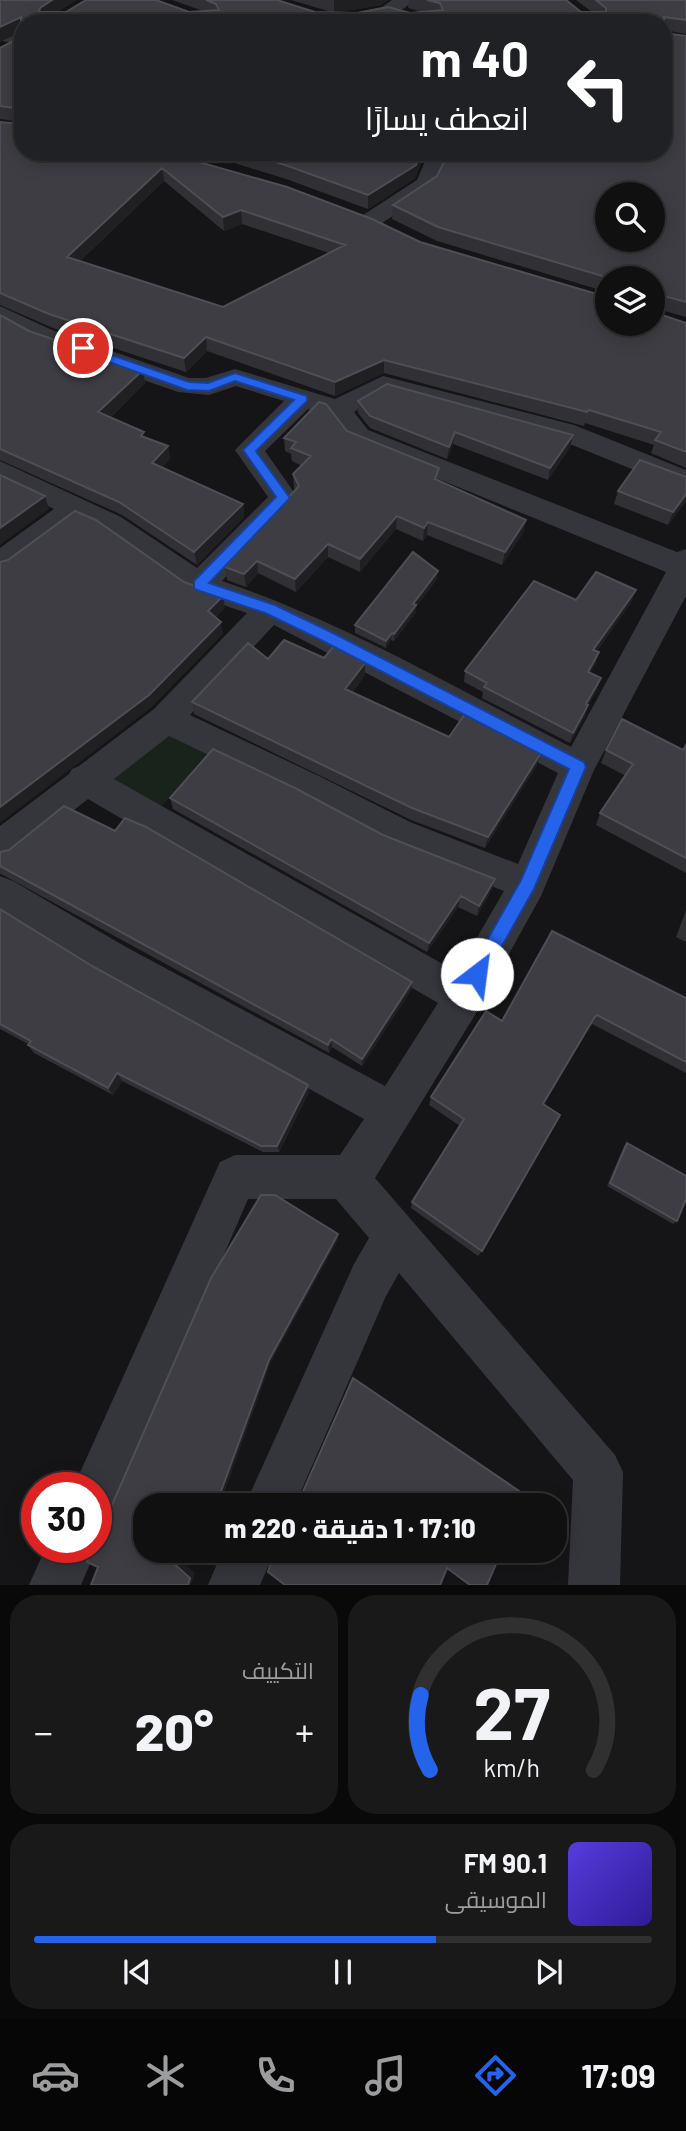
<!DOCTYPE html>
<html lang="ar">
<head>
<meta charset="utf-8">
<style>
	:root { --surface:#101011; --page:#19191a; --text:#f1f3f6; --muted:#9c9d9f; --line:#303031; --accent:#2563eb }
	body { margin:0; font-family:Barlow,Cairo,sans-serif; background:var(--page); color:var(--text); direction:rtl; height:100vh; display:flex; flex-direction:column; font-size:26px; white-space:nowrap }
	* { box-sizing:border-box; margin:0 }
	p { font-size:23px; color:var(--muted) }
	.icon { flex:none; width:38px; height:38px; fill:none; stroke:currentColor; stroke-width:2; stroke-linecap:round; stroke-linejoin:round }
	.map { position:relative; height:1585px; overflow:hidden; direction:ltr }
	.panel { display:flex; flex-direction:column; gap:10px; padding:10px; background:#090909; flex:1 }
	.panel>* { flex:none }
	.banner { position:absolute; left:14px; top:14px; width:658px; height:147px; border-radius:28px; box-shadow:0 4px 18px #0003,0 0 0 2px var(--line); direction:rtl; background:#202124; color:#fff; overflow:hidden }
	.tools { position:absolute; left:595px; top:182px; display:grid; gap:14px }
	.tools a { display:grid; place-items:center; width:70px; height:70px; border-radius:50%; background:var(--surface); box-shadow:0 4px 18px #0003,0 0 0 2px var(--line); font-size:35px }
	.speed { position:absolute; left:21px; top:1472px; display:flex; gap:14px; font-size:35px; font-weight:700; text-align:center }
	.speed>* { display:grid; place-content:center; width:91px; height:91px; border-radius:50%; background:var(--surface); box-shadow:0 4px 18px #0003,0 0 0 2px var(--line); line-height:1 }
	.speed .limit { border:10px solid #d22; background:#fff; color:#111 }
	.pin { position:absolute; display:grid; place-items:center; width:60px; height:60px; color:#fff; margin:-30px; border:4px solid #fff; border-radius:50%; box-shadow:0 2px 7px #0007 }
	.me { position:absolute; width:77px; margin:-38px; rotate:30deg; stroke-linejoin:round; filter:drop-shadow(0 0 5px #0008) }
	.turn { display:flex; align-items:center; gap:24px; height:147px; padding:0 28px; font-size:32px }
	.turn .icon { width:91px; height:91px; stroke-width:2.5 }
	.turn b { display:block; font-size:49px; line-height:60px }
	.big { font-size:52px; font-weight:800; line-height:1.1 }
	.panel .widget { flex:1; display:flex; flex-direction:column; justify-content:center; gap:10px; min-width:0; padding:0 24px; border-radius:28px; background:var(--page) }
	.panel .dial { align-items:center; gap:0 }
	.dial svg { height:182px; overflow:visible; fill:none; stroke:var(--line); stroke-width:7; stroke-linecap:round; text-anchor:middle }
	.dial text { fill:var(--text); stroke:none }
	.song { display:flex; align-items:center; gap:21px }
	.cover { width:84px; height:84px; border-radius:10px; background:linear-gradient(135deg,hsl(250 70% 55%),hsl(250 70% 35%)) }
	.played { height:7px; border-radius:4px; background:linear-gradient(90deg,var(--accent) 65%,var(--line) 65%) }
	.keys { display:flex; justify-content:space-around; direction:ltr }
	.heat { display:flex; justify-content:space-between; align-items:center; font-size:38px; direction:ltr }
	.panel .tiles { flex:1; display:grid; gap:10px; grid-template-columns:1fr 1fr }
	.widget:last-child { grid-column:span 2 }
	.trip { position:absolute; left:133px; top:1493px; width:434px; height:70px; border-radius:28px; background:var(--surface); box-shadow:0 4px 18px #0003,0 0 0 2px var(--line); font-weight:800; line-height:70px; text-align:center; direction:rtl }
	.tab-bar { display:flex; height:112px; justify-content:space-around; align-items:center; background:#060607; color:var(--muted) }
	.tab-bar .icon { width:49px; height:49px }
	.tab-bar .current { color:var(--accent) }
	.tab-bar b { font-size:32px; color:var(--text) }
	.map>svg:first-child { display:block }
	.green { fill:#1a221c }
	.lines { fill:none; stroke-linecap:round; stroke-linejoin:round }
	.minor { fill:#35363c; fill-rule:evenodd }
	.wall { fill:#313035; fill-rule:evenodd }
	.shaded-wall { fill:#202023 }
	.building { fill:#3d3d43; stroke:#4e4e55; stroke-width:2; fill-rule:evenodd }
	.route { fill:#2563eb; stroke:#184099; stroke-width:2 }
</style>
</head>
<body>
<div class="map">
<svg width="686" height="1585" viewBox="0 0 686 1585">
	<rect width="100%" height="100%" fill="#151517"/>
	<path class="green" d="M169,727l45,23 -55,59 -58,-31z"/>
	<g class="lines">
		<path class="minor" d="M392,0h21c-15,19 -54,29 -76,21l2,-4 43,-10z
			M0,27l23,9v10l-23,-6z
			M429,152h22l-17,37 -58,38h-16l-3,-5 3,-5 57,-37z
			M0,306l52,24 137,48h17l29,-9 100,30 48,-23 191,49 112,45v21l-131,-53 -169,-45 -32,19 14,18 309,122 9,-3v47l-92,174 -53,126 -63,114 -103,168 240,277 8,17 -3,113h-52l5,-105 -174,-207 -13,23 -91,209h-50l109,-241 15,-26 -33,-39h-88l-134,310 -18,7v-28h-23l147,-326 15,-7h105l24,-36 -266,-146 -98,-60v-37l13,5 113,66 259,139 53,-83 -350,-204 -75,59 -13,5v-37l69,-52 3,-5 7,-3 75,-57 93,-96 -59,-20 -87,-62 -23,-10 -67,50 -11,3v-26l54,-39 -54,-26v-22l121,56 76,51 71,-71 -33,-47 49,-49 -48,-15 -27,9 -31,-3 -144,-50 -34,-18zM308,409l20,6 20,27 318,130 -95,175c-114,-58 -227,-125 -349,-166l76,-83 -33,-47zM274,625l284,148 -40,91 -108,-42 -89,-45 -131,-62zM169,736l128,61 87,47 120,47 -47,81 -343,-193z
			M96,1544l1,3 -16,38h-52l17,-38h50z
			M223,1550h52l-15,35h-52z"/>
	</g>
	<path class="wall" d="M0,0h76l-19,12h132l14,-1 -31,-11h86l57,12h16l-40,-12h97l-7,5 -43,7 72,1 12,-1 -14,-4 1,-8h157l15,12h11l-16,-12h110v34l-22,-4v3l22,3v281l-32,-9 -1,4 33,11v145l-35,-15 3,-8 -69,-22 -1,3 -200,-53 -49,23 -128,-45 -21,21 -133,-44 -53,-23v-183l21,2v-2l-21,-3v-71l21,-11v-5l-21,10zM663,23l-226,153 -44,29 -1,14 45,22 170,51v-14h46l-46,46 -187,-82 -256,-90h-141zM164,181l60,50 18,-7 87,29 -106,54 -143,-46z
		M178,152h248l-11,26 -47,31 -82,-30 -58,-18z
		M0,315l29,16 114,39 2,13 -35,35 35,20 23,8 2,13 -8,9 81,36 1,13 -47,48 -75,-50 -122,-55z
		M358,401l215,34 -3,12 -22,33 -95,-36 -6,15 -77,-31 -12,-15z
		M347,431l91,50 88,39 -3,13 -21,32 -75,-30 -4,6 -27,-12 -36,43 -32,-15 -32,35 -38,-19 -12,14 -19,-7 -2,-13 70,-76 -1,-3 -1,-14 9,-8 -10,-5 -1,-7 -6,-3 -1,-13z
		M686,477v24l-18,24 -54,-21 4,-13z
		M437,579l-21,28 -1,6 -21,28 -3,-1 -5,8 -31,-15v-8z
		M632,601l-35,50 -1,12 -6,10 8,15 -10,17 -3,11 -15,27 -88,-45 1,-6 -19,-10 1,-11z
		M324,658l41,17 -13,18 97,44 88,28 -52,83 -74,-28 -217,-106 -2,-12 76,-43z
		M686,745v128l-90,-48 4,-12 26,-37 -25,-13 5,-13h77z
		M170,798l213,37 112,44 -3,10 -15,27 -19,-9 -31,45 -254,-143z
		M0,852l412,130 -1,8 -49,76 -30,-19 -3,6 -328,-179h-1z
		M0,909l92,57 216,119 1,7 -30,60h-16l-141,-71 -9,14 -79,-42 -6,-8v-1l-28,-15z
		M686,910v32l-10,-5z
		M686,998v75l-94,-49 -4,3 -45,77 -61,147 -4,5 -67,-48 1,-6 48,-76 -31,-21 2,-8 71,-76z
		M627,1143l50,78 -4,3 -66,-38 17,-40z"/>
	<path class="shaded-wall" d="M52,0h24l-33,21 -4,-9 1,-4z
		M334,0h54l-7,5 -47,8z
		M21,17l2,14 -23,11v-15z
		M421,152h5l-11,26 -47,31v-14z
		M162,168l2,13 -94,89 -3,-13z
		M241,210l1,14 -18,7 -1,-14z
		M206,337l1,14 -21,21 -2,-14z
		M384,360v13l-49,23v-14z
		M143,370l2,13 -44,43 -3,-14z
		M455,432l-2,12 -6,15 2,-12z
		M573,435l-3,12 -22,33 2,-12z
		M168,446l2,13 -16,17 -2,-13z
		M686,494v7l-18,24 5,-13z
		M45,496l4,13 -49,36v-17z
		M243,504l1,13 -47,48 -3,-13z
		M397,516l-1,13 -36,43v-13z
		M526,520l-3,13 -21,32 3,-13z
		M428,522l-1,13 -4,6 1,-13z
		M328,544v13l-32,35 -1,-13z
		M257,561l1,12 -12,14 -2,-13z
		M438,571l-1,8 -21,28 -1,6 -21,28v-7l19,-30z
		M636,590l-4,11 -42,60 3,-11z
		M223,596l2,12 -15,16 -2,-13z
		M221,622l2,12 -71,73 -152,116v-16z
		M392,633l-1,7 -5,8v-7z
		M599,652l-3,11 -12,19 4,-10z
		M365,663v12l-20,27v-13z
		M601,678l-3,10 -16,26 4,-10z
		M588,705l-3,11 -15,27 3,-10z
		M541,753l-4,12 -52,83 3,-11z
		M495,879l-3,10 -15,27 2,-10z
		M461,896l-3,11 -31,45 2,-9z
		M412,982l-1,8 -49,76v-7z
		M331,1039l1,8 -3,6 -1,-8z
		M117,1073l5,8 -9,14 -5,-7z
		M308,1085l1,7 -30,60 -2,-6z
		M338,1234v6l-67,122 -51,143h-4l53,-145z
		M180,1550h2l-5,7 18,16 -4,12h-3l-17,-24z"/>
	<path class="building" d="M0,0h52l-12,8 -1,4h27l20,-12h70l33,12 30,-2 -3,-6 -10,-4h71l38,12 42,1 31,-6 22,6 33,-3 -3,-7 -13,-3h139l15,12h25v-4l-10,-8h90v20l-22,-3v16l22,3v266l-29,-8 -3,2v12l-1,1v-31h-44l-171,-51 -45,-22 44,-29 12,-24h214v-129h-640v129h141l123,35 85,32 48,23 187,55v27h46v-12l33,11v129l-31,-12 6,-8 -72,-22 -2,2 -203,-52 -49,22 -129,-45 -22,21 -135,-44 -49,-21v-171l21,2 1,-15 -22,-3v-58l21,-11v-20l-21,10zM162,168l61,49 18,-7 104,35 -122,62 -156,-50zM607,194h46v46h-46z
		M242,152h179l-5,13 -48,30 -83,-30z
		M0,315l29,16 114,39 -45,42 46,20 -3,4 27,10 -16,17 91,41 -49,48 -75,-50 -119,-53z
		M387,384l186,51 -23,33 -95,-36 -6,15 -79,-31 -12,-15z
		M319,402l7,2 21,27 92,37 -4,11 91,41 -21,32 -77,-30 -4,6 -27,-12 -37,43 -32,-15 -33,35 -38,-18 -13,13 -19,-7 74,-81 -6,-12 18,-18 -20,-8 5,-6 -12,-4z
		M640,460l46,17v17l-13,18 -55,-21z
		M0,475l45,21 -45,32z
		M75,511l21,9 88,62 39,14 -15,15 13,11 -72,73 -149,112v-245l8,-2z
		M413,552l25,19 -25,33 3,1 -22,29 -2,-1 -6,8 -31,-16z
		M596,572l40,18 -43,60 6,2 -11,20 13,6 -15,26 2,1 -15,28 -89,-46 3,-4 -22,-12 69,-90 42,19z
		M284,640l40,18 10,-12 31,17 -20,26 104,48 16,-23 76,39 -53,84 -76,-29 -220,-106 56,-59 20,16z
		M622,719l61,31 3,-5v113l-86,-45 33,-49 -27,-14z
		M213,749l82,39 88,47 112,44 -16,27 -18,-10 -32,47 -259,-145z
		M64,806l51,25 10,-13 21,9 266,155 -50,77 -31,-20 -3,6 -328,-179v-14l9,-2z
		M0,909l92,57 216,119 -31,61h-16l-144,-73 -9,15 -80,-43 3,-4 -31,-17z
		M552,931l134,67v64l-89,-47 -3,3 -51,86 17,11 -78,136 -70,-49 52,-83 -33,-22 55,-86 16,10z
		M627,1143l59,33v23l-9,22 -67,-38z
		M261,1195h14l63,39 -69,126 -53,145h-71v45h35l-9,11 19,17 -2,7h-97l7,-18 -11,-5 4,-10 -1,-5h6v-30l13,-5 102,-234z
		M353,1378l172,117 -4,10h-224z
		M260,1550h242l-15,35h-17l-23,-17 -7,17h-155l-17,-13 6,-20z"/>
	<path class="route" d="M83,345l106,37 19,1 27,-10 72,23v5l-51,50 34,47 -81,85 66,22 56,27 253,130 2,5 -52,122 -51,91 -6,3 -7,-3 -2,-6 53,-94 48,-111 -248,-129 -56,-27 -71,-24v-8l82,-84 -33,-47 51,-50 -59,-19 -26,10 -22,-1 -109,-39 -1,-3z"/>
</svg>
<div class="tools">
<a><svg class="icon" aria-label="search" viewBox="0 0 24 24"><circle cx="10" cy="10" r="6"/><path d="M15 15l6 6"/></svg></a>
<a><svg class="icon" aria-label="layers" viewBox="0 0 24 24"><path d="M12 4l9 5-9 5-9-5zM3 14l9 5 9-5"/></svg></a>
</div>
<div class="speed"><div class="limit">30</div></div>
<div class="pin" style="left:83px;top:348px;background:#d93025"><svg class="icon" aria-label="arrive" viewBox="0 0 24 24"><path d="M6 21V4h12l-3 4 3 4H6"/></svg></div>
<svg class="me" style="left:477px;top:974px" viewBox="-20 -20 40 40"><circle r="19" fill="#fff"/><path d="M0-13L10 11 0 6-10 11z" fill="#2563eb"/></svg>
<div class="trip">17:10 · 1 دقيقة · 220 m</div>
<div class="banner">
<div class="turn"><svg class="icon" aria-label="left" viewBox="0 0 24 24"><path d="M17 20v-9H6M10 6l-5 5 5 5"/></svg><div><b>40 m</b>انعطف يسارًا</div></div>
</div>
</div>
<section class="panel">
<div class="tiles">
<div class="widget dial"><svg viewBox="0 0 100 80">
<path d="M14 69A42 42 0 1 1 86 69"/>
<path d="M14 69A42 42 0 0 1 10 36" stroke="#2563eb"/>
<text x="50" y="56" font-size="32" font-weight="700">27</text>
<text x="50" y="72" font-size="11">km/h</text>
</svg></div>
<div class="widget"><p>التكييف</p>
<div class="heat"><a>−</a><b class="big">20°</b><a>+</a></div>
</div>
<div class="widget">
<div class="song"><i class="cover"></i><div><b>90.1 FM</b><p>الموسيقى</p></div></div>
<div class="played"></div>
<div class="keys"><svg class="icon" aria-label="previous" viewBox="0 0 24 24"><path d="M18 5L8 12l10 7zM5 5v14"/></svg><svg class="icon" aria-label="pause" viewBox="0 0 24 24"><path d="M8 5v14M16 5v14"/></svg><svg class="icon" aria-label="next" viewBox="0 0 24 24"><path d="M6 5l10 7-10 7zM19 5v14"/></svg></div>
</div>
</div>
</section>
<nav class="tab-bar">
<b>17:09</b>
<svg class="icon current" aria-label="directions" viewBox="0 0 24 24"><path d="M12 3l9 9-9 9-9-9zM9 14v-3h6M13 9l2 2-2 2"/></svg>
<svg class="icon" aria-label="music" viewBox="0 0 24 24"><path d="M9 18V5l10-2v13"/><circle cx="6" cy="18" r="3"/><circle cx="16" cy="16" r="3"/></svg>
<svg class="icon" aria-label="phone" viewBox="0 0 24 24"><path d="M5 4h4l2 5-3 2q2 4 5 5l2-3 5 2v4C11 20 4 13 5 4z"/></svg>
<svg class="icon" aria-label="climate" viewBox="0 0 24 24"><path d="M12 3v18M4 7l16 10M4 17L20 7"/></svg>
<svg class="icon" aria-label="car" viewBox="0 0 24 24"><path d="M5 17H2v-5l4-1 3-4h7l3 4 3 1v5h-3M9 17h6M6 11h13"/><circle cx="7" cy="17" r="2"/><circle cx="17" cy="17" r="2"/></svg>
</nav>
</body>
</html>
